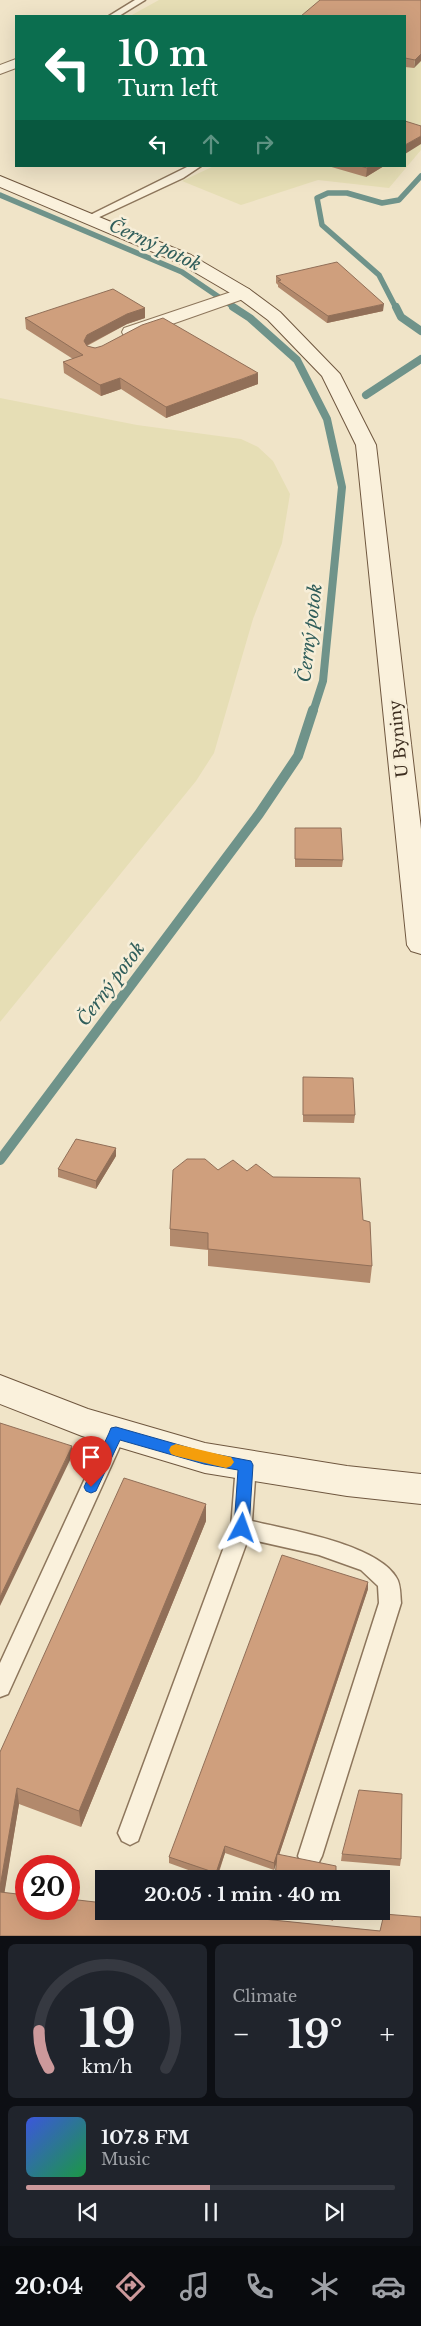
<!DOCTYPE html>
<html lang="en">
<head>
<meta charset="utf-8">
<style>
	:root { --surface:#171b24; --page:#20242c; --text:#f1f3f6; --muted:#9ea1a6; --line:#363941; --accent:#cc999b }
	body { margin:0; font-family:"Libre Baskerville",serif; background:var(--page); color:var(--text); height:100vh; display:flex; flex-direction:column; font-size:19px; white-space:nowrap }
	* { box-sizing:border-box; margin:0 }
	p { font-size:16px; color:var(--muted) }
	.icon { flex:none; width:28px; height:28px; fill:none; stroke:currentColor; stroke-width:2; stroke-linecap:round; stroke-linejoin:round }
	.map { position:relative; height:1936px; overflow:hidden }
	.sheet { display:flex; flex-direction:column; gap:8px; padding:8px; background:#0d0f14; flex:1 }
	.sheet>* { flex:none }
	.banner { position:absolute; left:15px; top:15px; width:391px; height:152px; border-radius:0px; box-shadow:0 5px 20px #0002; background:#0b6e4f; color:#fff; overflow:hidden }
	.speed { position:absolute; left:15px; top:1855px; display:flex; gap:10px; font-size:25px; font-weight:700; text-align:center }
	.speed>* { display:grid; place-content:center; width:65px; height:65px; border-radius:50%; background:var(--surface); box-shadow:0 5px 20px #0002; line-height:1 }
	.speed .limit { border:8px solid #d22; background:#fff; color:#111 }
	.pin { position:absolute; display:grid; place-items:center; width:42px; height:42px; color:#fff; margin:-51px -21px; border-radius:50% 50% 50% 0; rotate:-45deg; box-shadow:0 0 5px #0007 }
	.pin .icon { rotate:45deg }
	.me { position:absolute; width:55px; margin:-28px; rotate:4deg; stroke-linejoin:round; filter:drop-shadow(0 0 4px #0008) }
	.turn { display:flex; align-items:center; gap:18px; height:105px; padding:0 20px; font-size:22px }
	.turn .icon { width:65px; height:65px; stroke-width:2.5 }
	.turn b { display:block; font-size:35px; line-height:42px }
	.lanes { display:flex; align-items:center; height:48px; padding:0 20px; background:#0003; justify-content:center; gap:25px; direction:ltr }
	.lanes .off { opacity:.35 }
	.big { font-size:38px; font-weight:800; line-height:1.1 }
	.sheet .tile { flex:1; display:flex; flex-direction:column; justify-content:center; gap:8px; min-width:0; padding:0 18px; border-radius:8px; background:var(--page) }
	.sheet .dial { align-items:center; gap:0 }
	.dial svg { height:130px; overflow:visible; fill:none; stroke:var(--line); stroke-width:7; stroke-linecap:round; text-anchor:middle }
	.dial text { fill:var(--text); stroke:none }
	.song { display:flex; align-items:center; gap:15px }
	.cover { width:60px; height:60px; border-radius:8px; background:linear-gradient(135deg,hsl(230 70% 55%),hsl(140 70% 35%)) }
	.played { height:5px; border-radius:2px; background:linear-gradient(90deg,var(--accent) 50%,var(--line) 50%) }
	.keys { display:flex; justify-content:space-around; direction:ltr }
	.heat { display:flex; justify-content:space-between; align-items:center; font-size:28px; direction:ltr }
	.sheet .tiles { flex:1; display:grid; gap:8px; grid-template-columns:1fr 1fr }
	.tile:last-child { grid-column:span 2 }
	.trip { position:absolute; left:95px; top:1870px; width:295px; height:50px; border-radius:0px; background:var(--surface); box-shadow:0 5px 20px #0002; font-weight:800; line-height:50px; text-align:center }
	.tabs { display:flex; height:80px; justify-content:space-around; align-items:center; background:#090b0e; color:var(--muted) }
	.tabs .icon { width:35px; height:35px }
	.tabs .active { color:var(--accent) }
	.tabs b { font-size:22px; color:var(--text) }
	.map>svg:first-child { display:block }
	.farmland { fill:#e6deb5 }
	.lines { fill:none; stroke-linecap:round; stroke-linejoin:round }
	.stream-far2 { stroke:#6f938a; stroke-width:5.5 }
	.stream-far1 { stroke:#6f938a; stroke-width:8 }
	.stream { stroke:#6f938a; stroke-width:10 }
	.lane-casing { stroke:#8d765c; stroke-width:3 }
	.street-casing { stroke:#8d765c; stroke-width:2 }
	.secondary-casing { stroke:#6f573f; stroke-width:2 }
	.lane { fill:#faf1dc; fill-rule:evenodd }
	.street { fill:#faf1dc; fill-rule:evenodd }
	.secondary { fill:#faf1dc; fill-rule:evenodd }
	.wall { fill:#b2896c }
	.shaded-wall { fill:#916f58 }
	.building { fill:#cf9f7d; stroke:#916f58 }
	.route { fill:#1a73e8; stroke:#114b97 }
	.slow { fill:#f59e0b }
	.labels { text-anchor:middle; stroke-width:5; stroke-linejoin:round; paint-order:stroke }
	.street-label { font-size:16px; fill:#3d2e20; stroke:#f7eed8 }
	.water-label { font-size:18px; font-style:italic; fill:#2f5d5a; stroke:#f7eed8 }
</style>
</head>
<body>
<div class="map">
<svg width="421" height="1936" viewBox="0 0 421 1936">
	<rect width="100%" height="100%" fill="#f0e4c8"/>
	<path class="farmland" d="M159,0h262v150l-32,38 -71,-8 -77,25 -59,-24 32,-15h191v-150h-275z
		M0,398l137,27 104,14 17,8 15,14 17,33 -8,49 -29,76 -39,134 -18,28 -196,241z"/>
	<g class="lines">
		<path class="stream-far2" d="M0,195l182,77 53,36
			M396,308l-17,-33 -57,-50 -5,-27 11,-5h19l35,10 17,-3 22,-24"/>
		<path class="stream-far1" d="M233,307l17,11 47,42 30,59 15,68 -19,194 -10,31
			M396,307l5,10 20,14
			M366,395l55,-36"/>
		<path class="stream" d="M0,1160l259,-346 39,-58 15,-46"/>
		<g class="lane-casing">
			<path id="lane" d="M135,0h10l-26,16h-10z
				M189,166h12l-18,12 -90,42h-8l-1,-2z
				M116,1425l7,2 3,6 -118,261 -8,3v-34l106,-230 3,-6z
				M246,1456l7,3 3,6 -4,56c37,9 124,23 144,56 5,7 4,18 5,26l-79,253 -4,8 -8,4 -8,-4 -4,-8 81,-253 -1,-17 -17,-16 -42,-15 -71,-16 -110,302 -8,4 -8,-4 -4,-8 113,-305 5,-63 3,-6z"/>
		</g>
		<g class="street-casing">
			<path id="street" d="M16,59v9l-16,6v-9z
				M243,288l6,1 3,4 -3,4 -111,39 -7,2 -7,-2 -2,-4 2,-4z"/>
		</g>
		<g class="secondary-casing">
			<path id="secondary" d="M0,176l191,79 58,34 31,23 60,62 36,71 45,384v125l-10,-3 -4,-6 -51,-500 -34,-69 -54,-56 -31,-23 -58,-34 -179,-76z
				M0,1375l88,34 117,34 142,23 74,8v30l-74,-8 -142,-23 -123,-37 -82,-32z"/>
		</g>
		<use href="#lane" class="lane"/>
		<use href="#street" class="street"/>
		<use href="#secondary" class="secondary"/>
	</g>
	<path class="wall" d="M421,0l-7,68 -9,-1v-51z
		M328,166h56l-18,11z
		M276,276l107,35 -56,12 -49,-36v-2l-2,-2z
		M145,308v10l-18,6 -40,22 171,38 -92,34 -45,-29 -20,7 -37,-23 -1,-11 10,-3 -47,-30 -1,-11z
		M295,836l48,24 -1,7h-47z
		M303,1077l52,38 -1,8 -51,-1z
		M116,1156l-20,33 -38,-12v-8z
		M218,1170l29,1 26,6 90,43 9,46 -2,17 -162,-17v-16l-38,-4v-17z
		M206,1504v17l-125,306 -62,-23 -15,89 376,38 41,5h-421v-184z
		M368,1582v7l-94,281 -49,-17 -8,26h-4l-44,-16v-6z
		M342,1854l59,5 -1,7 -59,-5z
		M306,1911h28l-1,10z"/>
	<path class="shaded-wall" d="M421,54v7l-7,7 1,-8z
		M421,136v8l-16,10v-9z
		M370,166h14l-18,11 1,-9z
		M384,304l-1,7 -56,12 1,-7z
		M145,308v10l-18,6 -40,21 -3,7v-11l3,-6 40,-21z
		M258,373v11l-92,34v-11z
		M120,378l1,11 -20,7 -1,-11z
		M116,1148v8l-20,33v-8z
		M72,1446l1,8 -73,152v-9z
		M206,1504v17l-125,306 -2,-16z
		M368,1582v7l-94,281v-7z
		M17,1788l2,16 -17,104 -2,-10v-11z
		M225,1846v7l-9,26v-6z"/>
	<path class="building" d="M320,0h101v54l-6,6 -10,-2v-42h-104z
		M405,121l16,5v10l-16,9z
		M360,166h10l-3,2z
		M337,262l47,42 -56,12 -50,-35 3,-1 -5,-4z
		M113,289l32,19 -18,6 -40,21 -3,6 3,5 8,2 7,-2 40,-21 21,-7 95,55 -92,34 -46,-29 -20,7 -37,-23 20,-7 -58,-37z
		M295,828h46l2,32 -48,-1z
		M303,1077l50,1 2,37h-52z
		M76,1139l40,9 -20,33 -38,-12z
		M187,1159h18l13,11 15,-10 14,11 9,-7 17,13 87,1 3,42 7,2 2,44 -164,-17v-16l-38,-4 3,-59z
		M0,1423l72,23 -72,151z
		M124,1478l82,26 -127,307 -62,-23 -17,99v-135z
		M282,1555l86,27 -94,281 -49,-17 -9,27 -47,-16z
		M359,1790l43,4 -1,65 -59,-5z
		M277,1854l59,12v13h-61z
		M0,1892l26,3v14h43v-10l35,4v8h81l195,20 4,-17 37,3v19h-421z"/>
	<path class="route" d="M116,1427l88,25 47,9 2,4 -4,63 -2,4 -5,2 -6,-2 -2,-4 4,-58 -34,-6 -84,-24 -24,51 -5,2 -5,-2 -2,-4 25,-54 2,-5z"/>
	<path class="slow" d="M176,1444l50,12 5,1 3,5 -3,4 -5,2 -50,-12 -5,-2 -2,-4 2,-4z"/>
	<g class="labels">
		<g class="street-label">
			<text transform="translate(398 739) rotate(-96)" y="6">U Byniny</text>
		</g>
		<g class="water-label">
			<text transform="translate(155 245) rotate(25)" y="6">Černý potok</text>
			<text transform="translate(310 633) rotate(-83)" y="6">Černý potok</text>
			<text transform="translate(111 984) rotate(-53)" y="6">Černý potok</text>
		</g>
	</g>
</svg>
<div class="speed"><div class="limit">20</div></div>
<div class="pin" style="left:91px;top:1487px;background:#d93025"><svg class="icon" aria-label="arrive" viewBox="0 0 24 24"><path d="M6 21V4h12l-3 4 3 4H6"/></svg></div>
<svg class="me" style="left:242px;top:1528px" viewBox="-20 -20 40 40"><path d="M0-17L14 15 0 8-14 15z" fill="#1a73e8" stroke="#fff" stroke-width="4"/></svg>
<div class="trip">20:05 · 1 min · 40 m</div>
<div class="banner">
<div class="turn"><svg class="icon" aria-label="left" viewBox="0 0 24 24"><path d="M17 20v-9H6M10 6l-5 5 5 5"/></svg><div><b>10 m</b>Turn left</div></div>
<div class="lanes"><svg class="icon" aria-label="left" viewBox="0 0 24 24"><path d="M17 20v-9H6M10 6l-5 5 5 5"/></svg><svg class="icon off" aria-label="ahead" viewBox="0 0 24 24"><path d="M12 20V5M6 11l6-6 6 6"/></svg><svg class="icon off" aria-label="right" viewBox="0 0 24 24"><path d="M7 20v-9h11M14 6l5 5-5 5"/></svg></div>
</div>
</div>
<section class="sheet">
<div class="tiles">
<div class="tile dial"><svg viewBox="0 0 100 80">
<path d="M14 69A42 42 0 1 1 86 69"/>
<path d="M14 69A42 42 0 0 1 8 46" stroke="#cc999b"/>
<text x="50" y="56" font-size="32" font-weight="700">19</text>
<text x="50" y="72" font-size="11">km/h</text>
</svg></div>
<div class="tile"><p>Climate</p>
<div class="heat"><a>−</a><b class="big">19°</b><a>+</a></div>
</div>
<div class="tile">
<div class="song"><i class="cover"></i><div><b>107.8 FM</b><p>Music</p></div></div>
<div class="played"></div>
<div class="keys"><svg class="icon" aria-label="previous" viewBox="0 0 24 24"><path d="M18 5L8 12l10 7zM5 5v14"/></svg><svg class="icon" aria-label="pause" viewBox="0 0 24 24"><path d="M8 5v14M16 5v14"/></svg><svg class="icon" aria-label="next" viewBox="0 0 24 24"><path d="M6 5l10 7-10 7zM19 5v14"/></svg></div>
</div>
</div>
</section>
<nav class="tabs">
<b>20:04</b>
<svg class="icon active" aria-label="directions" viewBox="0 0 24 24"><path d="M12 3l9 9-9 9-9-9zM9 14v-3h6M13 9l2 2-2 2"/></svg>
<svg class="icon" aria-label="music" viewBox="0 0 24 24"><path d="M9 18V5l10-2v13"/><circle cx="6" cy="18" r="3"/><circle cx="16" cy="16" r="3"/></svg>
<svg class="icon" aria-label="phone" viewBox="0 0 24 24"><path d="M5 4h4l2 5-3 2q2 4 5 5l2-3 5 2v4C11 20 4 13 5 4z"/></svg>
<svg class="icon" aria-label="climate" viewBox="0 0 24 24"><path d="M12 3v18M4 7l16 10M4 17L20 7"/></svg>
<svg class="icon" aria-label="car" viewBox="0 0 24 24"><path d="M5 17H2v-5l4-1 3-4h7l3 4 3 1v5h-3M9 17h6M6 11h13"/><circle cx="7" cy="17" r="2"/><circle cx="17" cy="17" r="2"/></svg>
</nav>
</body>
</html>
